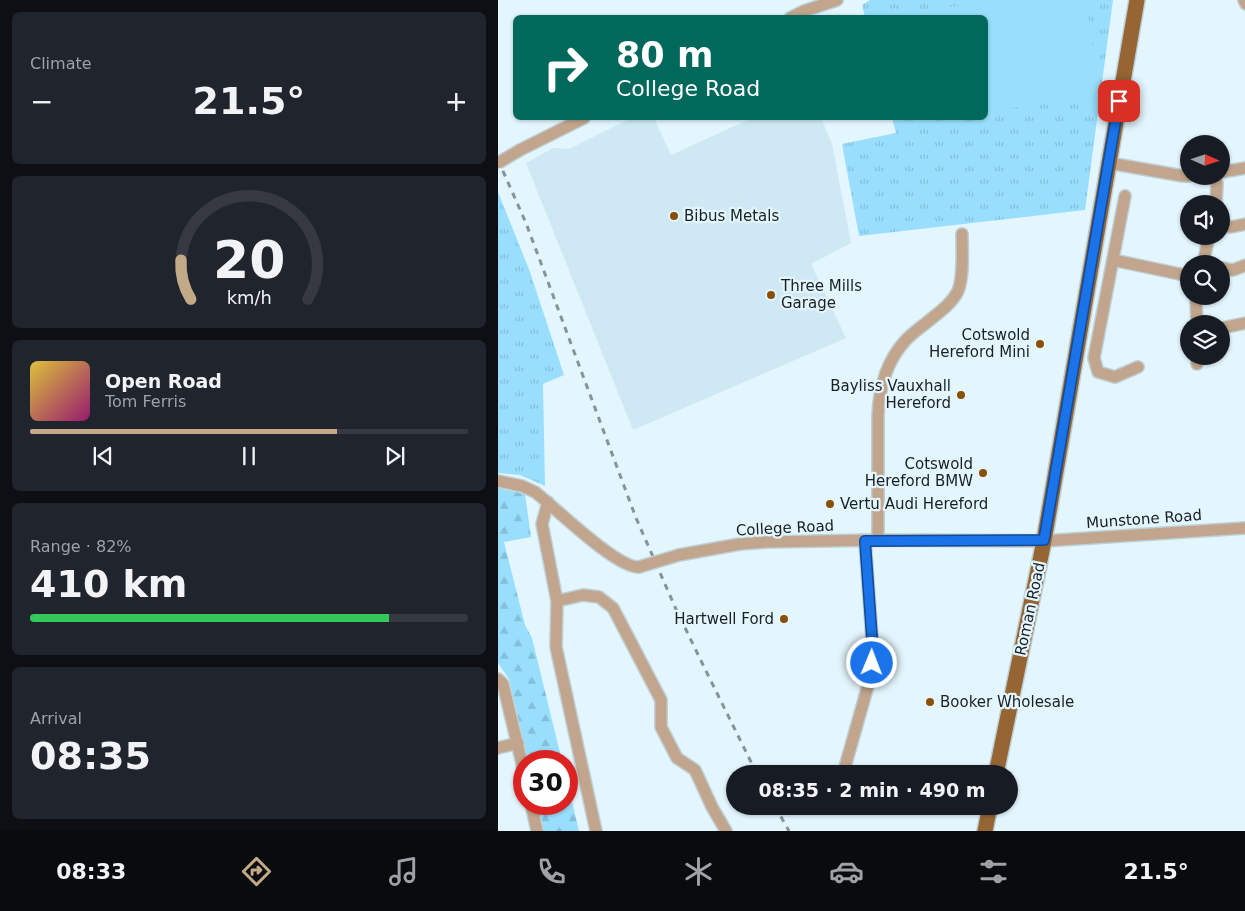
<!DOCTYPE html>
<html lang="en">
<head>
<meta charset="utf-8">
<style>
	:root { --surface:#171b24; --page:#20242c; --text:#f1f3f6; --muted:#9ea1a6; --line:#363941; --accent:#c2aa89 }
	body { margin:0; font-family:"DejaVu Sans",sans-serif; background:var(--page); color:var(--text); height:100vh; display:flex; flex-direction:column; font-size:19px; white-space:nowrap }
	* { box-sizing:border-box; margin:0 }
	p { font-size:16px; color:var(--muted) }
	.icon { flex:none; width:28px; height:28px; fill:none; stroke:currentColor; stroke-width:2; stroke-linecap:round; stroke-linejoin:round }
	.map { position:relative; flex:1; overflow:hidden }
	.panel { display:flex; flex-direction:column; gap:12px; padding:12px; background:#0d0f14; width:498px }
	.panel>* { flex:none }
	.guide { position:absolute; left:15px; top:15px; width:475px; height:105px; border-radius:8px; box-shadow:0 1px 4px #0004; background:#00695c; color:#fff; overflow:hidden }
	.needle { width:32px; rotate:93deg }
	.buttons { position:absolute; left:682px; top:135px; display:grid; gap:10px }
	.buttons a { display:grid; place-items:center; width:50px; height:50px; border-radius:50%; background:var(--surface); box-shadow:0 1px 4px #0004; font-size:25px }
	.speed { position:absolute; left:15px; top:750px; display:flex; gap:10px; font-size:25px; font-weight:700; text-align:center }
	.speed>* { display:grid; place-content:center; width:65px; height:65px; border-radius:50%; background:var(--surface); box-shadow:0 1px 4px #0004; line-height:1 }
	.speed .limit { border:8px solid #d22; background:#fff; color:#111 }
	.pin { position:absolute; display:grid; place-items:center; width:42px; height:42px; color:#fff; margin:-21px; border-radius:10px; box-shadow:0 2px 8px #0006 }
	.me { position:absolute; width:55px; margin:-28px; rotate:1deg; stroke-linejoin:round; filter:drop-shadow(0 0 4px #0008) }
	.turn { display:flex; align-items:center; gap:18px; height:105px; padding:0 20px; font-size:22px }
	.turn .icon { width:65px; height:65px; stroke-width:2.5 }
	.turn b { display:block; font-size:35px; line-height:42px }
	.big { font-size:38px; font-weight:700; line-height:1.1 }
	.panel .card { flex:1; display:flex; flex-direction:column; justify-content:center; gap:8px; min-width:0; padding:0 18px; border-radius:8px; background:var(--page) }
	.panel .dial { align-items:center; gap:0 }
	.dial svg { height:130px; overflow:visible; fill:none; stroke:var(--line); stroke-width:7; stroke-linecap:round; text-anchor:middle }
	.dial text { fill:var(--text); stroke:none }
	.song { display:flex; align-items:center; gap:15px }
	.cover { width:60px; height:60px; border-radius:8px; background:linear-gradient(135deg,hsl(50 70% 55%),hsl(320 70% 35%)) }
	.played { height:5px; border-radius:2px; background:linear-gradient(90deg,var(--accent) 70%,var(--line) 70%) }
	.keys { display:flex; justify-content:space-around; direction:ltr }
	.heat { display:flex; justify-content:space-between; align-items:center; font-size:28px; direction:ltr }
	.charge { height:8px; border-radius:4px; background:linear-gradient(90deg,#34c759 82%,var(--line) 0) }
	.trip { position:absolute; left:228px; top:765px; width:292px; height:50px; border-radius:25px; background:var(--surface); box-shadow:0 1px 4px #0004; font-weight:700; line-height:50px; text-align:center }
	.tab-bar { display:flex; height:80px; justify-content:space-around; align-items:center; background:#090b0e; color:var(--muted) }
	.tab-bar .icon { width:35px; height:35px }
	.tab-bar .active { color:var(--accent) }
	.tab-bar b { font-size:22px; color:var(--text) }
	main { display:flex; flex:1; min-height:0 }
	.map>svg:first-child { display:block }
	.built { fill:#cfe9f4 }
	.grass { fill:url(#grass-tufts) }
	.forest { fill:url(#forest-firs) }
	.pitch { fill:#99dffd }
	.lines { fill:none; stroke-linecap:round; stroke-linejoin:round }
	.minor-casing { stroke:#bfcfd6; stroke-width:14 }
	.major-casing { stroke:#bfcfd6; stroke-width:18 }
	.minor { stroke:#c1a58c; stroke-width:11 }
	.major { stroke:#956533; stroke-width:15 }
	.rail { stroke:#869399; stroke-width:3; stroke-dasharray:6 6; stroke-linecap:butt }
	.minor-bridge-casing { stroke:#bfcfd6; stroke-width:14; stroke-linecap:butt }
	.minor-bridge { stroke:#c1a58c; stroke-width:11 }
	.route-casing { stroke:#114b97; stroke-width:12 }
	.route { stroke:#1a73e8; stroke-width:9 }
	.poi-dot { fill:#895004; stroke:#e3f5fd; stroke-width:2 }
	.labels { text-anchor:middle; stroke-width:4.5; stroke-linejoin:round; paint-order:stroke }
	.poi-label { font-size:15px; fill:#192023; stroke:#e3f5fd; text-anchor:start }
	.street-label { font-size:15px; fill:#192023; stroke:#e3f5fd }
</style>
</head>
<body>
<main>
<section class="panel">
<div class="card"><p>Climate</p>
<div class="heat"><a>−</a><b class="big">21.5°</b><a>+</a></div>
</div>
<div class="card dial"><svg viewBox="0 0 100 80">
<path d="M14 69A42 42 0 1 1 86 69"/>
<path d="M14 69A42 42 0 0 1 8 45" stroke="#c2aa89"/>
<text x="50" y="56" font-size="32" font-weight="700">20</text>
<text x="50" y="72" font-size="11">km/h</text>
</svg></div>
<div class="card">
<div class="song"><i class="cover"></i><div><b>Open Road</b><p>Tom Ferris</p></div></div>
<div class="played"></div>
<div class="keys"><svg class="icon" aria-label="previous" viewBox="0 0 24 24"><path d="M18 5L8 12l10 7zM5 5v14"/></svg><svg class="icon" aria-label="pause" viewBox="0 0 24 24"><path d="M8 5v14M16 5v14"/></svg><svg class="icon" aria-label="next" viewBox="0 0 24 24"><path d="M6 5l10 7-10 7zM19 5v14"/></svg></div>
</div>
<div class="card"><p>Range · 82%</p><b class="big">410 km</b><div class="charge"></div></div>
<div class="card"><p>Arrival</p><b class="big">08:35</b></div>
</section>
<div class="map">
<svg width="748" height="831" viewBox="0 0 748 831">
	<defs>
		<pattern id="grass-tufts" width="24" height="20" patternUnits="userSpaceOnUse" patternTransform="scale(1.25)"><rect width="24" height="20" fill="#99dffd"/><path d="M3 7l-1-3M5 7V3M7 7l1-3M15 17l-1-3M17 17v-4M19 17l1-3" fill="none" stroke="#83bfd9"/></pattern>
		<pattern id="forest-firs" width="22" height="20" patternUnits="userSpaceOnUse" patternTransform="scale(1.25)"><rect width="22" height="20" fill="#99dffd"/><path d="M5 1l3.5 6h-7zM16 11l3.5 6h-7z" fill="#83bfd9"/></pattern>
	</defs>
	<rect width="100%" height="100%" fill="#e3f5fd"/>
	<path class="built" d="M133,118h23l17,37 81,-37h69l11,26 19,99 -40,21 35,74 -213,92 -107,-267 27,-15 16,1z"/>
	<path class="grass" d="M372,0h243l-28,210 -226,26 -17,-92 54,-11 -4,-15h94v-100l-121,-1 -3,-12z
		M0,192l32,80 34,103 -21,9 2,102 -25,-11 -22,-2z"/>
	<path class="forest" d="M0,488l27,6 6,43 -27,5 21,83 7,13 30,123h-34l-19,-82 -11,-16z
		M69,780l12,51h-36l-6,-27h30z"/>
	<path class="pitch" d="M498,0h90l14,95 -114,17v-94l-67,-1 -1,-5z"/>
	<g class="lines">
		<g class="minor-casing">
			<path id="minor" d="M746,0l2,4
				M292,18l14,-7 33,-11
				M22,150l64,-32
				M611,163l74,13h6
				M724,172l24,-4
				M717,176l2,8 -1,20
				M627,196l-31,162 4,14 17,5 23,-10
				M724,226l9,1 15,-3
				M615,260l76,16
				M705,264l6,-28
				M724,268l11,2 13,-5
				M699,296l-1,6 1,22
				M724,328l24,-5
				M699,364v-8
				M0,481l24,5 13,6c21,16 81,76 104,75
				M50,502l-6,22 15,77 -1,46 40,184
				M380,540v-124c1,-27 8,-54 27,-75 7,-8 18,-15 26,-22 10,-8 21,-16 27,-28 6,-15 4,-41 4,-57
				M181,555l61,-11 26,-2 112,-2 166,1 202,-13
				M59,601l26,-6 16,2 14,11 48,92v27l16,31 18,12 17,37 14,24
				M0,679l5,5 21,88
				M0,748l20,-5
				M345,774l28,-99 2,-23 -8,-111
				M33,804l6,27"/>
		</g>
		<g class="major-casing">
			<path id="major" d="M498,774l48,-233 93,-541
				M487,831l5,-25"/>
		</g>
		<use href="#minor" class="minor"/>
		<use href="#major" class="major"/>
		<path class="rail" d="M0,160l28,63 110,295 39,89 30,62 52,105
			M277,806l14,25"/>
		<g class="minor-bridge-casing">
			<path id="minor-bridge" d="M0,163l22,-13
				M141,567l40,-12"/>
		</g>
		<use href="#minor-bridge" class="minor-bridge"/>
	</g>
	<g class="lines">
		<g class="route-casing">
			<path id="route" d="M374,663l1,-11 -8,-111 179,-1 75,-439"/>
		</g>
		<use href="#route" class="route"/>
	</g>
	<g class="poi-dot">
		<circle cx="176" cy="216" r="5"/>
		<circle cx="273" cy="295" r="5"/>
		<circle cx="542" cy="344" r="5"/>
		<circle cx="463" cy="395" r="5"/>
		<circle cx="485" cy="473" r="5"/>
		<circle cx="332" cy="504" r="5"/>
		<circle cx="286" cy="619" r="5"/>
		<circle cx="432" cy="702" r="5"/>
	</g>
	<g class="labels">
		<g class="poi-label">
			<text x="186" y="221">Bibus Metals</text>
			<text x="283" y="291">Three Mills<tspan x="283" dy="17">Garage</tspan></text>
			<text x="532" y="340" text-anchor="end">Cotswold<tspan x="532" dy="17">Hereford Mini</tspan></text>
			<text x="453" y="391" text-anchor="end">Bayliss Vauxhall<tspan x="453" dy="17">Hereford</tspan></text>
			<text x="475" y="469" text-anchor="end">Cotswold<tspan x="475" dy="17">Hereford BMW</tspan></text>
			<text x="342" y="509">Vertu Audi Hereford</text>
			<text x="276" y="624" text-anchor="end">Hartwell Ford</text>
			<text x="442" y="707">Booker Wholesale</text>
		</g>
		<g class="street-label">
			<text transform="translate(646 519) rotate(-4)" y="5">Munstone Road</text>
			<text transform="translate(287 528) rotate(-3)" y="5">College Road</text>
			<text transform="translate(532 609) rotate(-78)" y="5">Roman Road</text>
		</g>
	</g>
</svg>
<div class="buttons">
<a><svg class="needle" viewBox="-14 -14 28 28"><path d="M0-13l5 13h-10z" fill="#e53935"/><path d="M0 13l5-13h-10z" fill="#9ea1a6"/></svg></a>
<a><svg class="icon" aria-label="sound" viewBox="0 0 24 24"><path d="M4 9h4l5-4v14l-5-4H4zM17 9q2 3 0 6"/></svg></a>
<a><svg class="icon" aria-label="search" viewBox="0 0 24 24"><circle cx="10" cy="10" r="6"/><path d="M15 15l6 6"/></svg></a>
<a><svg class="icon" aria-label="layers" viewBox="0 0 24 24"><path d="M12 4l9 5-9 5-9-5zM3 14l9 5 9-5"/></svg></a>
</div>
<div class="speed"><div class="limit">30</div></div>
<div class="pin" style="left:621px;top:101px;background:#d93025"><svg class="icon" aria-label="arrive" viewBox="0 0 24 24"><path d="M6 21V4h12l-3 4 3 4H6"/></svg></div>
<svg class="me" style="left:374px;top:663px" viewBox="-20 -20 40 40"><circle r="17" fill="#1a73e8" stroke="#fff" stroke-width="3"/><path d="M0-11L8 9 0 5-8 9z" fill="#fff"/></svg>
<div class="trip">08:35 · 2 min · 490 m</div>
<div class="guide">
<div class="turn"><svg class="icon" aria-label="right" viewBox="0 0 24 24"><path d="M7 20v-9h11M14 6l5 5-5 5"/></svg><div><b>80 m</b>College Road</div></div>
</div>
</div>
</main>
<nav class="tab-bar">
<b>08:33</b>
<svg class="icon active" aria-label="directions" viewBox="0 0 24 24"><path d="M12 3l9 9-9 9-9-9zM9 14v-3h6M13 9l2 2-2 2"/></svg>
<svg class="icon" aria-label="music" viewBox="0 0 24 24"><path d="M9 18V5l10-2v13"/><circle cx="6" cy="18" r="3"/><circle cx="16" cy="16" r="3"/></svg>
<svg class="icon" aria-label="phone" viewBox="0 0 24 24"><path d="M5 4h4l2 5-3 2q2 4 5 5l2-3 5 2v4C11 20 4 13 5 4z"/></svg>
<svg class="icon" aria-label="climate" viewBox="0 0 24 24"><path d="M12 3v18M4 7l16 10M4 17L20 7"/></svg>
<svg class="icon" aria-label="car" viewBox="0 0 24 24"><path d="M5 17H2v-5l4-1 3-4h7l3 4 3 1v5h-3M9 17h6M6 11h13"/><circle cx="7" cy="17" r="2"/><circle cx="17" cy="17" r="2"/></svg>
<svg class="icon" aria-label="filters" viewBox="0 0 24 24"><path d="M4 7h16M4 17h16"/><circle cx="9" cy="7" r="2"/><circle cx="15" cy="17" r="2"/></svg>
<b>21.5°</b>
</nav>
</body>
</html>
